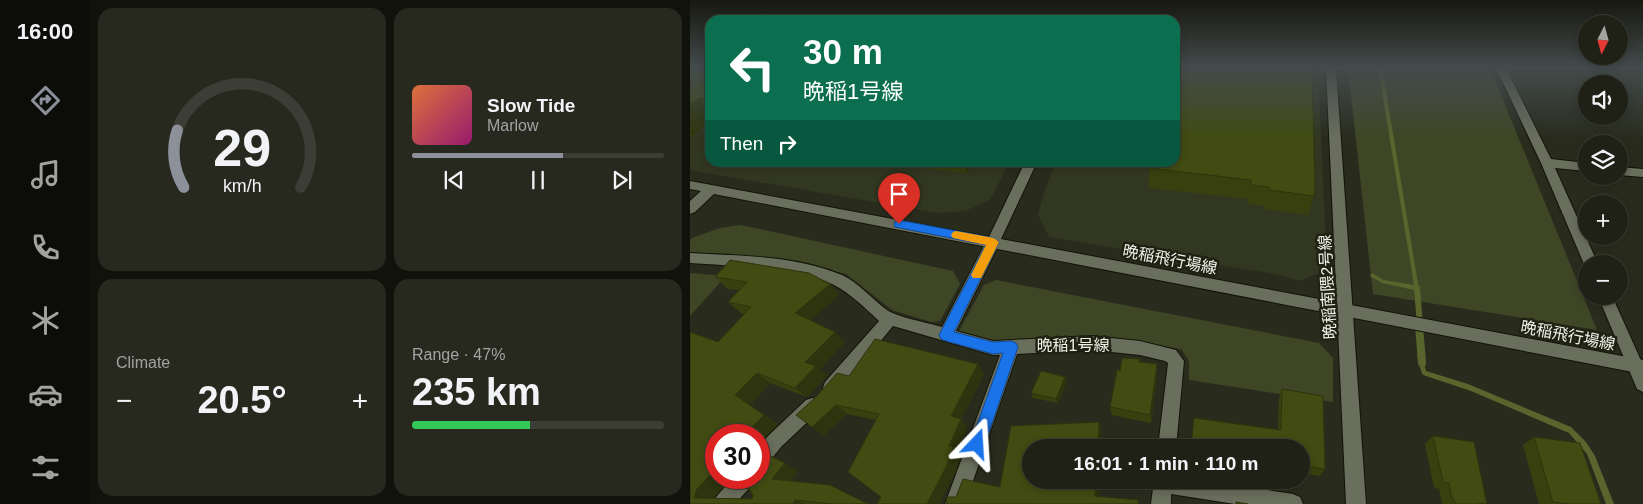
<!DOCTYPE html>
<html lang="en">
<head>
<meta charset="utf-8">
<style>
	:root { --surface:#1f2116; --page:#27291f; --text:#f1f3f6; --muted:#a1a3a1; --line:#3c3e35; --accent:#8c9099 }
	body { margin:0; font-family:Arial,"Noto Sans JP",sans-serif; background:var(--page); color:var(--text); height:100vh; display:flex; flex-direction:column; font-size:19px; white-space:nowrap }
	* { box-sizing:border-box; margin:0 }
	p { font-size:16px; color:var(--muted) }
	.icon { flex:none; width:28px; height:28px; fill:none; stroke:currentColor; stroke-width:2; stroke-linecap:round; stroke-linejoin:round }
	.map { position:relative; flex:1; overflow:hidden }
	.drawer { display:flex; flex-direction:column; gap:8px; padding:8px; background:#11120c; width:600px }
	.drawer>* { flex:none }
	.guide { position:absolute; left:15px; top:15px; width:475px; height:152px; border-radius:15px; box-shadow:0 2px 8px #0003,0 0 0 1px var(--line); background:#0b6e4f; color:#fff; overflow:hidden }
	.needle { width:32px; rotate:186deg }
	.buttons { position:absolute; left:888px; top:15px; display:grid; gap:10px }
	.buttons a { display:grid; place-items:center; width:50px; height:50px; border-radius:50%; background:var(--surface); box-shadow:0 2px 8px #0003,0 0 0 1px var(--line); font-size:25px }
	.speed { position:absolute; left:15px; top:424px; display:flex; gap:10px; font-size:25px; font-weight:700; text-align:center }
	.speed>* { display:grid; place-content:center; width:65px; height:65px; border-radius:50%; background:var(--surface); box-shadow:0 2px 8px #0003,0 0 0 1px var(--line); line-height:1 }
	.speed .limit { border:8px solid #d22; background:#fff; color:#111 }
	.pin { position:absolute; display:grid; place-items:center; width:42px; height:42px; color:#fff; margin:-51px -21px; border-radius:50% 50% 50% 0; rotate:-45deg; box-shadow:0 0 5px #0007 }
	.pin .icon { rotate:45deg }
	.me { position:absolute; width:55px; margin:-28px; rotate:20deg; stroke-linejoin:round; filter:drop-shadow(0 0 4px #0008) }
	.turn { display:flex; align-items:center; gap:18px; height:105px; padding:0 15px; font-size:22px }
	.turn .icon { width:65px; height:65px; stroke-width:2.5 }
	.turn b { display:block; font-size:35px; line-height:42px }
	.then { display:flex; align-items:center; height:48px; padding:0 15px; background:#0003; gap:10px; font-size:19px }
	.big { font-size:38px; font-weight:700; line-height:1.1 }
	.drawer .card { flex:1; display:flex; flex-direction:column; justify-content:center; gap:8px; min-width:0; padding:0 18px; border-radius:15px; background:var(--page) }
	.drawer .dial { align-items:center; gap:0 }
	.dial svg { height:130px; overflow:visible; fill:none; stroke:var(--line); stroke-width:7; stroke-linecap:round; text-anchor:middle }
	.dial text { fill:var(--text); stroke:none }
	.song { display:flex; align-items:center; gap:15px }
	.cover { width:60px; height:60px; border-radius:8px; background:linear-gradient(135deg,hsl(20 70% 55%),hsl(320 70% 35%)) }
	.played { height:5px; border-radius:2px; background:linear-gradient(90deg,var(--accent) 60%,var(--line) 60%) }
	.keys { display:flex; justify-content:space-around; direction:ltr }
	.heat { display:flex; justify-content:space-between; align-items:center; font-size:28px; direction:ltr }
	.charge { height:8px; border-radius:4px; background:linear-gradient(90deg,#34c759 47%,var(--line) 0) }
	.drawer .tiles { flex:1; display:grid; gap:8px; grid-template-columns:repeat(2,1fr) }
	.trip { position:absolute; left:332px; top:439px; width:288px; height:50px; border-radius:25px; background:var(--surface); box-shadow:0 2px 8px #0003,0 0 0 1px var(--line); font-weight:700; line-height:50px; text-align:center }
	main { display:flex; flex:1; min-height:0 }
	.tab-bar { display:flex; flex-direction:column; width:90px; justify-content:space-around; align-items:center; background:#0c0d09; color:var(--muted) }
	.tab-bar .icon { width:35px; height:35px }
	.tab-bar .on { color:var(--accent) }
	.tab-bar b { font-size:22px; color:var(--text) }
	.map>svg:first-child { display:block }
	.built { fill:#323721 }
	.green { fill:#3f4626 }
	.water { fill:#5a642d }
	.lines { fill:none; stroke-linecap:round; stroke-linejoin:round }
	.stream-far1 { stroke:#5a642d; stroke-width:6 }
	.stream { stroke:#5a642d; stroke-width:8 }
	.minor-casing { stroke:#111406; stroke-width:2 }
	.tertiary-casing { stroke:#111406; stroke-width:2 }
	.minor { fill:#6a6e5d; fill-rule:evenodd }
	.tertiary { fill:#6a6e5d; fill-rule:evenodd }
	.wall { fill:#38400f }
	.shaded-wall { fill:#2e340d }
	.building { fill:#414b12; stroke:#2e340d }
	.route { fill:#1a73e8; stroke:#114b97 }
	.slow { fill:#f59e0b }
	.labels { text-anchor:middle; stroke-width:5; stroke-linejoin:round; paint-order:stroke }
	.street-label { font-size:16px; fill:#eff1e7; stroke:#1f2213 }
</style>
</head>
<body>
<main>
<nav class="tab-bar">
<b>16:00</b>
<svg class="icon on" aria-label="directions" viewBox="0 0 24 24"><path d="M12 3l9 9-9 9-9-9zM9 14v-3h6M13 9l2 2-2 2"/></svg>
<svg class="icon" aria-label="music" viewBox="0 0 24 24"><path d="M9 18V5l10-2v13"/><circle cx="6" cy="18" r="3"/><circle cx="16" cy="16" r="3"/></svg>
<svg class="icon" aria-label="phone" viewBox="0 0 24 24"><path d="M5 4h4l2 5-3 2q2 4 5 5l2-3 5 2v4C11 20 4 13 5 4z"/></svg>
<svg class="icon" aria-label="climate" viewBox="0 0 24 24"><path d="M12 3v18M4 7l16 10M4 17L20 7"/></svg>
<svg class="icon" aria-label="car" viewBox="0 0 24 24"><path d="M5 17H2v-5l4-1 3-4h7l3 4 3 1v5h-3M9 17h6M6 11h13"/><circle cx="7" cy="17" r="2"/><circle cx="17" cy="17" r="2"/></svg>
<svg class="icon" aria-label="filters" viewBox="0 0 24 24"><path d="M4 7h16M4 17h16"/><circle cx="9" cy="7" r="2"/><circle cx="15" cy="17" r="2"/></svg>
</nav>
<section class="drawer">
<div class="tiles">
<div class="card dial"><svg viewBox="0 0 100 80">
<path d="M14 69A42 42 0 1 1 86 69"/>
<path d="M14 69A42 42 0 0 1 10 34" stroke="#8c9099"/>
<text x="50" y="56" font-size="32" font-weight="700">29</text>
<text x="50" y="72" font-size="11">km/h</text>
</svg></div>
<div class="card">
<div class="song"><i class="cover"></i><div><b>Slow Tide</b><p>Marlow</p></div></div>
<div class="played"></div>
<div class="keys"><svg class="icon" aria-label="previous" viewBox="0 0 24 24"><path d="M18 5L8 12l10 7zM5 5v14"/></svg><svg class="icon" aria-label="pause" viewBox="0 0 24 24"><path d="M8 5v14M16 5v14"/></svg><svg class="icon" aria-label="next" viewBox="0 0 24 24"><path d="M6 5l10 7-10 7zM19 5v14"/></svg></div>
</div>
<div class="card"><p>Climate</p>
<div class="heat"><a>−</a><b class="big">20.5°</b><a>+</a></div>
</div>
<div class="card"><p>Range · 47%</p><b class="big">235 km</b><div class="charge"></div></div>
</div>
</section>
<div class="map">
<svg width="953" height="504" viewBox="0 0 953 504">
	<rect width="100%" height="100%" fill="#292c1d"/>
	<path class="built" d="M0,68h20v94l299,1 -19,37 -25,11 -28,2 -247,-43z
		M485,68h143l9,201 -27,12 -25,-7 -226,-37 -11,-22 6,-23 12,-29 119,-1z"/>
	<path class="green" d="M658,68h142l107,262 -224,-36z
		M51,225l212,46 7,13 -20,37 -9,1 -39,-12 -46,-36 -55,-13 -101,-9v-12l2,-2 28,-10z
		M0,273l36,3 -36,40z
		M306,280l323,63 14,15v44l-144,-22v-19l-8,-12 -83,-12 -102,4 -37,-10 25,-46z"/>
	<path class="water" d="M688,68h4l38,227h-4l-2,-5 -32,-7 -12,-7 2,-3 12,7 30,5z
		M727,355h5l4,16 42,13 103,43 15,15 9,14 19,48h-8l-19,-50 -18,-21 -98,-42 -48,-16 -2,-4z"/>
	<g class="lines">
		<path class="stream-far1" d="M727,288l3,38"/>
		<path class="stream" d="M729,325l3,38"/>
		<g class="minor-casing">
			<path id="minor" d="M636,68h10l30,436h-20z
				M806,68h10l45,91 35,4v8l-31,-3 43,96h-12v4l-2,-4 -43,-101z
				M929,167l24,2v8l-24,-2z
				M303,237l5,1 2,4 -44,89 37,10 99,-5 48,5 36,9 8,11 -8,87h-18l10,-85 -3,-2 -25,-6 -48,-5 -75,4 -52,150h-20l55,-149h-7l-100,-29 -56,68 -6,2 -6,-2 -2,-6 2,-6 54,-61c-14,-13 -28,-27 -45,-36 -33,-18 -105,-19 -144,-22v-10c50,3 105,2 152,22 17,8 30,24 45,35 9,7 43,13 55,17l46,-89z
				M908,296h14l31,69v27l-6,-3z
				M122,398l6,2 2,6 -2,6 -37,35 -16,20 -6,3v-23l10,-12 37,-35z
				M43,478h21l-2,7 -17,19h-22l3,-7z
				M464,480h48l91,14 7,3 3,7h-68l-64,-10v10h-20z"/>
		</g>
		<g class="tertiary-casing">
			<path id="tertiary" d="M335,162h12l-36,77 642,121v14l-929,-180 -19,18 -5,2v-13l11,-10 -11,-2v-8l299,56z"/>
		</g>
		<use href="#minor" class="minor"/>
		<use href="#tertiary" class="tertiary"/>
	</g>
	<path class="wall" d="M0,68h20v53l-17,15h-3z
		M485,68l139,128 -6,19 -43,-6v-3l-17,-2v-5l-99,-11v-20z
		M234,162h49l-6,11 -41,-5z
		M25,277l115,7 9,11 -29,25 35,22 -25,27 7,7 -20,21 -37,-14 -21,22 29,19 -62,11v43h16l-17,18 -1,2 38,1 1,-3 -2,-5 -18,-7 65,-13 -7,10 77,23h-178l28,-162 26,-28 -3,-1 -13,-11 11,-12 -11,-1z
		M450,359v3l17,2v9l-6,50 -39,-8 -2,-8 10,-36z
		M294,374l-23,45 7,9 -11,23 4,4 -6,17 -16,32h-62l4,-7 -5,-77 -29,-6 -23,21 -28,-20 53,-39z
		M375,377l2,4 -9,22 -25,-5 -2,-5z
		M592,389l43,80 -5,7 -19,-3v-25l-23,-18 1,-32z
		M743,436l54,68h-45l-3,-15 -5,-1 -9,-44z
		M844,437l67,67h-62l-16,-59z"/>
	<path class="shaded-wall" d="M9,98l11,13v10l-17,15 -3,-3v-28z
		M273,162h10l-6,11z
		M140,284l9,11 -33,29 -11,-11z
		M145,332l10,10 -25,27 7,7 -20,21 -12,-9 10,-26z
		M288,364l6,10 -23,45 7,9 -11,23 4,4 -6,17 -16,32h-12l22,-58 2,-30z
		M467,364v9l-6,50 -1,-8z
		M67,373l13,10 -21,22 29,19 -19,20v-9h-15l-9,-40z
		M375,377l2,4 -9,22 -2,-4z
		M146,405l11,9 -23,21 -12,-8z
		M409,422l3,10 -1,16h-3z
		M95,463l13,8 -11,15 -15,-7z
		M26,469v9h16l-17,18 -4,8 -17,-6 3,-9z
		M406,480h4l-1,24 -4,-8z
		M105,500l9,4h-11z"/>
	<path class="building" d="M0,68h20v31l-11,-1 -9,7z
		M485,68h137l3,118 -1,10 -45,-6v-3l-18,-2v-5l-102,-12 1,-6h25z
		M40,260l79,13 21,11 -35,29 40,19 -30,30 11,4 -21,22 -38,-15 -22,22 29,20 -20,20h-28v34l-19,20 -3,9 58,1 1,-3 -4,-8 -16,-4 3,-6h23v-26l1,-1 25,12 -13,16 58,6 38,19h-36l-37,-4 -2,4h-103v-172l28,10 33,-35 -23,-5 19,-20 -32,-5z
		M185,339l103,25 -27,52 10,3 -12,27 5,1 -7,18 -20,39h-50l4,-7 -33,-25 31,-58 -43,-9 -24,22 -16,-12 21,-19 20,-23 12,3z
		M432,358l18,1 -1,3 18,2 -7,51 -40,-8 7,-37 3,1z
		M351,371l24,6 -9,22 -25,-6z
		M592,389l41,7 2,73 -24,-4v-17h-110l3,-30 87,12z
		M409,422l-1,26h-67v32h65l-1,16 43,4v4h-192l1,-7h9l7,-18 37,8 11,-61z
		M743,436l41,6 13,62 -8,-1v1h-24l-1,-5h-2l-3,-16 -6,-1z
		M844,437l46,6 21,61h-32l-16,-2z
		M546,502l12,2h-12z"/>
	<linearGradient id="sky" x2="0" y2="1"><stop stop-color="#171810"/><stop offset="0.49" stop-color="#434b4c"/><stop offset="1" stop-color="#434b4c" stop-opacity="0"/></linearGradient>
	<rect width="953" height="138" fill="url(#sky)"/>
	<path class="route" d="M209,220l95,18 5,4 -45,90 39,10 18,-1 5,2 2,4 -33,97 -2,5 -6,2 -5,-2 -2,-5 33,-91 -10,1 -47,-13 -5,-2 -2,-4 47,-90 -91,-18 -1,-3 1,-2z"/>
	<path class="slow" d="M266,231l38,7 5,4 -18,36h-8l-2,-3 15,-30 -33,-7 -2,-3 2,-3z"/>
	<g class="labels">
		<g class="street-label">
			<text transform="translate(480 259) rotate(11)" y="6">晩稲飛行場線</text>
			<text transform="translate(637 287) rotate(-93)" y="6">晩稲南隈2号線</text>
			<text transform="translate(878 335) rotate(11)" y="6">晩稲飛行場線</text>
			<text x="383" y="351">晩稲1号線</text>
		</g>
	</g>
</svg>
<div class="buttons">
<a><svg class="needle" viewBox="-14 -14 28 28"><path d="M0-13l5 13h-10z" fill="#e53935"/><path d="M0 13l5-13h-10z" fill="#a1a3a1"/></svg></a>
<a><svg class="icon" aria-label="sound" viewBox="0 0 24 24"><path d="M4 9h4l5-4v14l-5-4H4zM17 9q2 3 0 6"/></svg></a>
<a><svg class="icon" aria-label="layers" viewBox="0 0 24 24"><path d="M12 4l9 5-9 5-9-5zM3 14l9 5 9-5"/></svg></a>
<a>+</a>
<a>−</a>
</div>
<div class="speed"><div class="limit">30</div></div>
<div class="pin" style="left:209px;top:224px;background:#d93025"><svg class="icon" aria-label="arrive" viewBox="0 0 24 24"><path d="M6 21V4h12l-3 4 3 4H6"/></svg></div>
<svg class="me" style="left:287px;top:444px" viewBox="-20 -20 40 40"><path d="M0-17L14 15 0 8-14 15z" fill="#1a73e8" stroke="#fff" stroke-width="4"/></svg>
<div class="trip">16:01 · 1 min · 110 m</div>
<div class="guide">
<div class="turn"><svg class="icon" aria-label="left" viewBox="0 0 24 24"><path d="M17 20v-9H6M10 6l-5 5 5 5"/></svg><div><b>30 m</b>晩稲1号線</div></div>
<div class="then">Then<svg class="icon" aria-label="right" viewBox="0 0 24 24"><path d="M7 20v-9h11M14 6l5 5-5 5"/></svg></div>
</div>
</div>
</main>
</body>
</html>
